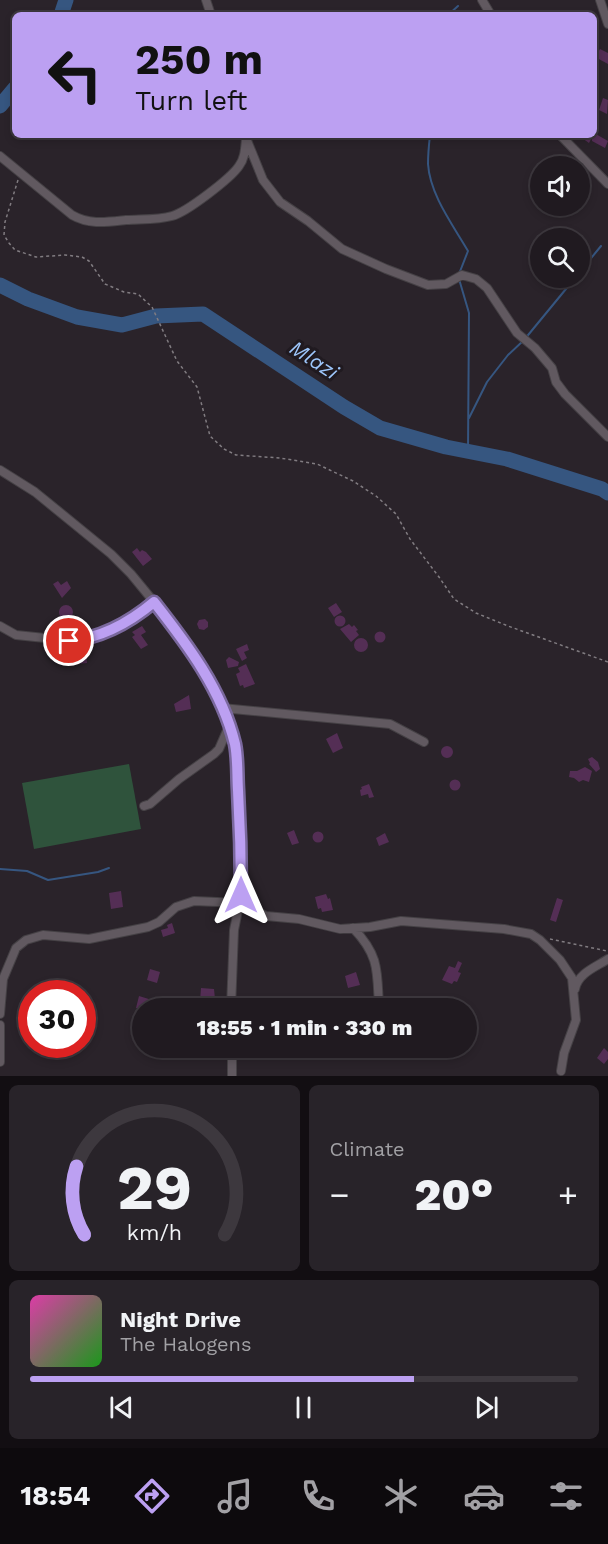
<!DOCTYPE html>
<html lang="en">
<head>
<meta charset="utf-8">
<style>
	:root { --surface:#201a20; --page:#282329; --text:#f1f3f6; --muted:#a2a1a5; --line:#3d383e; --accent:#bca0f2 }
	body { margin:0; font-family:"Work Sans",sans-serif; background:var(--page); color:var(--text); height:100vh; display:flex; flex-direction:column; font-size:22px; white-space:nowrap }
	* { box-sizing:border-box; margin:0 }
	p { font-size:20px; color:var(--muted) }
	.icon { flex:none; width:33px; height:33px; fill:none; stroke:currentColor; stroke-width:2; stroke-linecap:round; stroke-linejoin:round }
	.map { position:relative; height:1076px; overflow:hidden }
	.side { display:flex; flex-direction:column; gap:9px; padding:9px; background:#120e12; flex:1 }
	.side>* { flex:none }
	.top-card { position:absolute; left:12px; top:12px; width:585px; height:126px; border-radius:9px; box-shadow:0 3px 9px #0003,0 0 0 2px var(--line); background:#bca0f2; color:#111; overflow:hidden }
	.fabs { position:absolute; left:530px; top:156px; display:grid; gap:12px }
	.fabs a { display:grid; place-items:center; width:60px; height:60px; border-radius:50%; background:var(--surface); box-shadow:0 3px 9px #0003,0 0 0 2px var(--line); font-size:30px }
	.speed { position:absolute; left:18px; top:980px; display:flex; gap:12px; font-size:30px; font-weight:700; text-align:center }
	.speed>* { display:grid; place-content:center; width:78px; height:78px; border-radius:50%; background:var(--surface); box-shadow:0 3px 9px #0003,0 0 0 2px var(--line); line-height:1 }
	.speed .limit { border:9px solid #d22; background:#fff; color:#111 }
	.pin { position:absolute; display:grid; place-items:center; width:51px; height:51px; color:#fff; margin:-26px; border:3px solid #fff; border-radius:50%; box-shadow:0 2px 6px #0007 }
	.me { position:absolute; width:66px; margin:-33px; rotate:0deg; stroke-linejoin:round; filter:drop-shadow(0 0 4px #0008) }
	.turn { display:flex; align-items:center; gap:21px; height:126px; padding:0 24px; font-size:27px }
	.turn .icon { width:78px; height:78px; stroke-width:2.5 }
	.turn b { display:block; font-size:42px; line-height:51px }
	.big { font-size:45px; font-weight:800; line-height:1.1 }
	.side .widget { flex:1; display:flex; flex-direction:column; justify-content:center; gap:9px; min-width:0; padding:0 21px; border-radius:9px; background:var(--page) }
	.side .dial { align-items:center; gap:0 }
	.dial svg { height:156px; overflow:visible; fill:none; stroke:var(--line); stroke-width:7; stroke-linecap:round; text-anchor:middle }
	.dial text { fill:var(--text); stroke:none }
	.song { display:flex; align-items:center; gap:18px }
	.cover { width:72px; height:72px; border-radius:9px; background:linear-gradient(135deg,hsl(320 70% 55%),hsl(120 70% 35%)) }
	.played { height:6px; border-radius:3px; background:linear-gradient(90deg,var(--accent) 70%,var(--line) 70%) }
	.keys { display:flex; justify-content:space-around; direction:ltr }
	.heat { display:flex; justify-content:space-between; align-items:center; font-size:33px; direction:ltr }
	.side .tiles { flex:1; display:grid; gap:9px; grid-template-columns:1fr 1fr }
	.widget:last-child { grid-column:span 2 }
	.trip { position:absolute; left:132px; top:998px; width:345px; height:60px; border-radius:30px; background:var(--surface); box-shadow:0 3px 9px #0003,0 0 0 2px var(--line); font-weight:800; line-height:60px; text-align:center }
	.menu { display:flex; height:96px; justify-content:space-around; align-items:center; background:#0d0a0d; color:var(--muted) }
	.menu .icon { width:42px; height:42px }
	.menu .current { color:var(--accent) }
	.menu b { font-size:27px; color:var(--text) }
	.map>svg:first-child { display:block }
	.green { fill:#2f533c }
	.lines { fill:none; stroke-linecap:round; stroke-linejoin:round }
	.stream { stroke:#365680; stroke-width:2 }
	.river { stroke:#365680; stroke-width:15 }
	.building { fill:#542e55 }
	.street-casing { stroke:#454145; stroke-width:10 }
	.path { stroke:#817c81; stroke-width:1.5; stroke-dasharray:3 3; stroke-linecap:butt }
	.street { stroke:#615960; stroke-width:8 }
	.route-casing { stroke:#7a689d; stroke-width:15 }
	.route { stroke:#bca0f2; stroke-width:10 }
	.labels { text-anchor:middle; stroke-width:6; stroke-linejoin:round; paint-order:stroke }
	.water-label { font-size:21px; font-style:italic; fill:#9ec7fc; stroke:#201a20 }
</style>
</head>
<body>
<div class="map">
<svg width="608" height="1076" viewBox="0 0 608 1076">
	<rect width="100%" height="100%" fill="#2a232a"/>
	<path class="green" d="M129,764l12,65 -107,20 -12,-66z"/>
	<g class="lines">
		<path class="stream" d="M448,15l10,-9
			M430,135c-1,9 -2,20 -2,29 2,31 25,61 40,87l-9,23
			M579,273l22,-27
			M459,279l10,34 -1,138
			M469,418l18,-36 21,-27 16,-15 51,-62
			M0,869l27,2 21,9 50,-8 11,-4"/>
		<path class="river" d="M61,15l5,-15
			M0,106l15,-18
			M0,285l28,14 49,18 45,8 34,-9 47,-2 141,93 36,21 66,19 61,12 95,30 6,4"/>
	</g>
	<path class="building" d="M600,49l8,4v11l-13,-7z
		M603,98l5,2 -1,14 -8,-4z
		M594,133l14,8 -3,7 -13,-7v-4l-3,6 -7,-5 2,-3h10z
		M579,183l11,2v5h-3l-1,6 -7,-1z
		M137,548l3,4 2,-2 4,2 6,7 -9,7 -11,-14z
		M58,581l3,4 6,-4 4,7 -9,10 -9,-14z
		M336,603l6,9 -8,5 -6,-9z
		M59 612a7 7 0 1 1 14 0a7 7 0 1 1-14 0Z
		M334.5 621a5.5 5.5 0 1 1 11 0a5.5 5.5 0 1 1-11 0Z
		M205,619l3,3v5l-4,3 -5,-1 -2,-5 2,-4z
		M349,624l3,3 2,-2 4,5 -2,1 3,4 -8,7 -11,-13z
		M142,626l4,6 -5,3 7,10 -7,4 -9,-12 3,-2 -3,-3z
		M374.5 637a5.5 5.5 0 1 1 11 0a5.5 5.5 0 1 1-11 0Z
		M354 645a7 7 0 1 1 14 0a7 7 0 1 1-14 0Z
		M247,644l2,6 -5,2 3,6 -5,3 -6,-12z
		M86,653l1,10 -11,1v-10z
		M229,657l10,5 -1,4 -10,2 -2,-8z
		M246,664l9,20 -11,4 -1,-3 -3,1 -4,-12 4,-2 -2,-4z
		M189,695l2,14 -15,3 -2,-8z
		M337,733l6,15 -10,5 -7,-14z
		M441 752a6 6 0 1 1 12 0a6 6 0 1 1-12 0Z
		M592,757l6,5 2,7 -4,3 -7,-8 1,-1 -2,-4z
		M585,767l7,4 -3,11 -6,-2 -4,2 -5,-4 -5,-1 1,-6h7z
		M449.5 785a5.5 5.5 0 1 1 11 0a5.5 5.5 0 1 1-11 0Z
		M369,784l5,13 -5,1 -1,-4 -7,2 -1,-6 2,-1 -1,-2z
		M294,830l5,13 -7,2 -5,-12z
		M312.5 837a5.5 5.5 0 1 1 11 0a5.5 5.5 0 1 1-11 0Z
		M385,833l4,9 -10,4 -3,-8z
		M121,891l2,16 -12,2 -2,-16z
		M326,894l2,5 2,-1 3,12 -11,2 -1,-4 -3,1 -3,-12z
		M557,898l6,2 -7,22 -6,-2z
		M172,923l3,10 -12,4 -2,-7 7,-2 -1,-3z
		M458,961l4,2 -4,9 3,1 -4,9 -3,-1 -2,3 -10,-4 7,-14 6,2z
		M150,969l10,3 -3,11 -10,-3z
		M356,972l4,13 -12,3 -3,-12z
		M201,988l13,1 1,10 -9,-1 -1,3h-5z
		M139,996l13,4 -2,8 -6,-1 -2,3 -6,-2z
		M268,1047h15l2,8 -14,4z
		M604,1048l4,4v7l-4,5 -7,-6z"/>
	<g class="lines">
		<g class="street-casing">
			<path id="street" d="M206,0l5,15
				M482,0l9,15
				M600,0l8,24
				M560,135l48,49
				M246,138l17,42 17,22 28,19 34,28 44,20 42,16 18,-1 16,-9 14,4 11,9 30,45 18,15 17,20 4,14 9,12 43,43
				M0,156l72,59c17,10 35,7 54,5 15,-1 32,0 46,-4 15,-4 59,-38 67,-50 6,-8 6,-17 7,-27
				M0,470l35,22 76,62 20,20 51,62 21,34 19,38 9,24 5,24 4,89 1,50 -7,35 -3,78
				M0,626l16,9 58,6 39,-12 15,-8 26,-19
				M222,708l168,16 34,18
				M144,806l6,-2 29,-25 35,-25 5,-5 10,-23
				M353,928c27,28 24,44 26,80
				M575,989c3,-16 21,-22 33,-30
				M0,1014l3,-35 13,-31 10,-8 17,-5 46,4 59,-12 11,-5 17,-15 18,-6 46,2 26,13 33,3 41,10 30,-2 31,-6 103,8 27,5 9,6 20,20 12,18 4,42 -12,33 -3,18
				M0,1025v37
				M232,1076v-29"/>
		</g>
		<path class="path" d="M18,180l-13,42 -1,13 5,8 6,7 21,7 29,-2 17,2 7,4 16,23 19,8 14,2 14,13 25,54 20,26 13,49 14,13 12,6 44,3 37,6 36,17 23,15 20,18 14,25 29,38 15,22 22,14 32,13 100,36
			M550,939l57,12"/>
		<use href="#street" class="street"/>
	</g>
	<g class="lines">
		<g class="route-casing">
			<path id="route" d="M69,641c33,-3 60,-18 85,-39 33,42 68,88 81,142 3,15 2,31 3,46 2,35 3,70 3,105"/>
		</g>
		<use href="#route" class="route"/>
	</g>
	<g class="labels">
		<g class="water-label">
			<text transform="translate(314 360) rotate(33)" y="7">Mlazi</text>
		</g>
	</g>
</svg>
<div class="fabs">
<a><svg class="icon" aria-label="sound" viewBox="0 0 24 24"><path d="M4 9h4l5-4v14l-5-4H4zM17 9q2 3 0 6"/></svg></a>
<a><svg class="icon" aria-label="search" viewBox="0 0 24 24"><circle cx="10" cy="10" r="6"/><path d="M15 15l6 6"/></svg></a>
</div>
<div class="speed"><div class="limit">30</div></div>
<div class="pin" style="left:69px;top:641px;background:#d93025"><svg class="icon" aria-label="arrive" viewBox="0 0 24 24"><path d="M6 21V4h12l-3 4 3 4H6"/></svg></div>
<svg class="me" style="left:241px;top:895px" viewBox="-20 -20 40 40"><path d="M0-17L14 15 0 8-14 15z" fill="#bca0f2" stroke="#fff" stroke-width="4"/></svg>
<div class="trip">18:55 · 1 min · 330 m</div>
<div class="top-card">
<div class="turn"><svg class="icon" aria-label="left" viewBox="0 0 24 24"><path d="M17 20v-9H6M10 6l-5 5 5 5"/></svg><div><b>250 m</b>Turn left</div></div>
</div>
</div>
<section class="side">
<div class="tiles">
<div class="widget dial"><svg viewBox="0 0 100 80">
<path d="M14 69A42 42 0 1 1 86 69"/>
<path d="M14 69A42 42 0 0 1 10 34" stroke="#bca0f2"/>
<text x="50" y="56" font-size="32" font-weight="700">29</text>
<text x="50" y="72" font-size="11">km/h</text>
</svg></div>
<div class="widget"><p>Climate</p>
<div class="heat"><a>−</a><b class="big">20°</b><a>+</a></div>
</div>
<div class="widget">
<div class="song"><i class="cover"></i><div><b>Night Drive</b><p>The Halogens</p></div></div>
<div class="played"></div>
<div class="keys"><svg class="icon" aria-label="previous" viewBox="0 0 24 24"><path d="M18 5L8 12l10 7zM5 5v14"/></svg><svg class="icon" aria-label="pause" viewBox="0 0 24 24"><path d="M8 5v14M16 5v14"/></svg><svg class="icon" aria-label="next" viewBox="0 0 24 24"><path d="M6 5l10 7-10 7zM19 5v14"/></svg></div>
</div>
</div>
</section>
<nav class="menu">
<b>18:54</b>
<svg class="icon current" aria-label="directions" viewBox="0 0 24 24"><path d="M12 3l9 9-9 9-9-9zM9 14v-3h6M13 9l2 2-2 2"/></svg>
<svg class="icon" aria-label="music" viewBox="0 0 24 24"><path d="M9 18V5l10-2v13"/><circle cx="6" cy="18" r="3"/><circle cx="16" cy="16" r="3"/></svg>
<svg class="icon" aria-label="phone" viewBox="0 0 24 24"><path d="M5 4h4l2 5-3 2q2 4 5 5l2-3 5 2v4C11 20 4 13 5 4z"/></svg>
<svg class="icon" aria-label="climate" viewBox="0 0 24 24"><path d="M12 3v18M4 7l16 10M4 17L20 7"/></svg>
<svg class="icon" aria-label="car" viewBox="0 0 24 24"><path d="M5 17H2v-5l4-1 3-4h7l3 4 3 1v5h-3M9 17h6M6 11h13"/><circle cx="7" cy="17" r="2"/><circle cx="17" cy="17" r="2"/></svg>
<svg class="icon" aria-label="filters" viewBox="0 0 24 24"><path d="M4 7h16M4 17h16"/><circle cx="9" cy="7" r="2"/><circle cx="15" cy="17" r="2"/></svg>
</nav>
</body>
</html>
